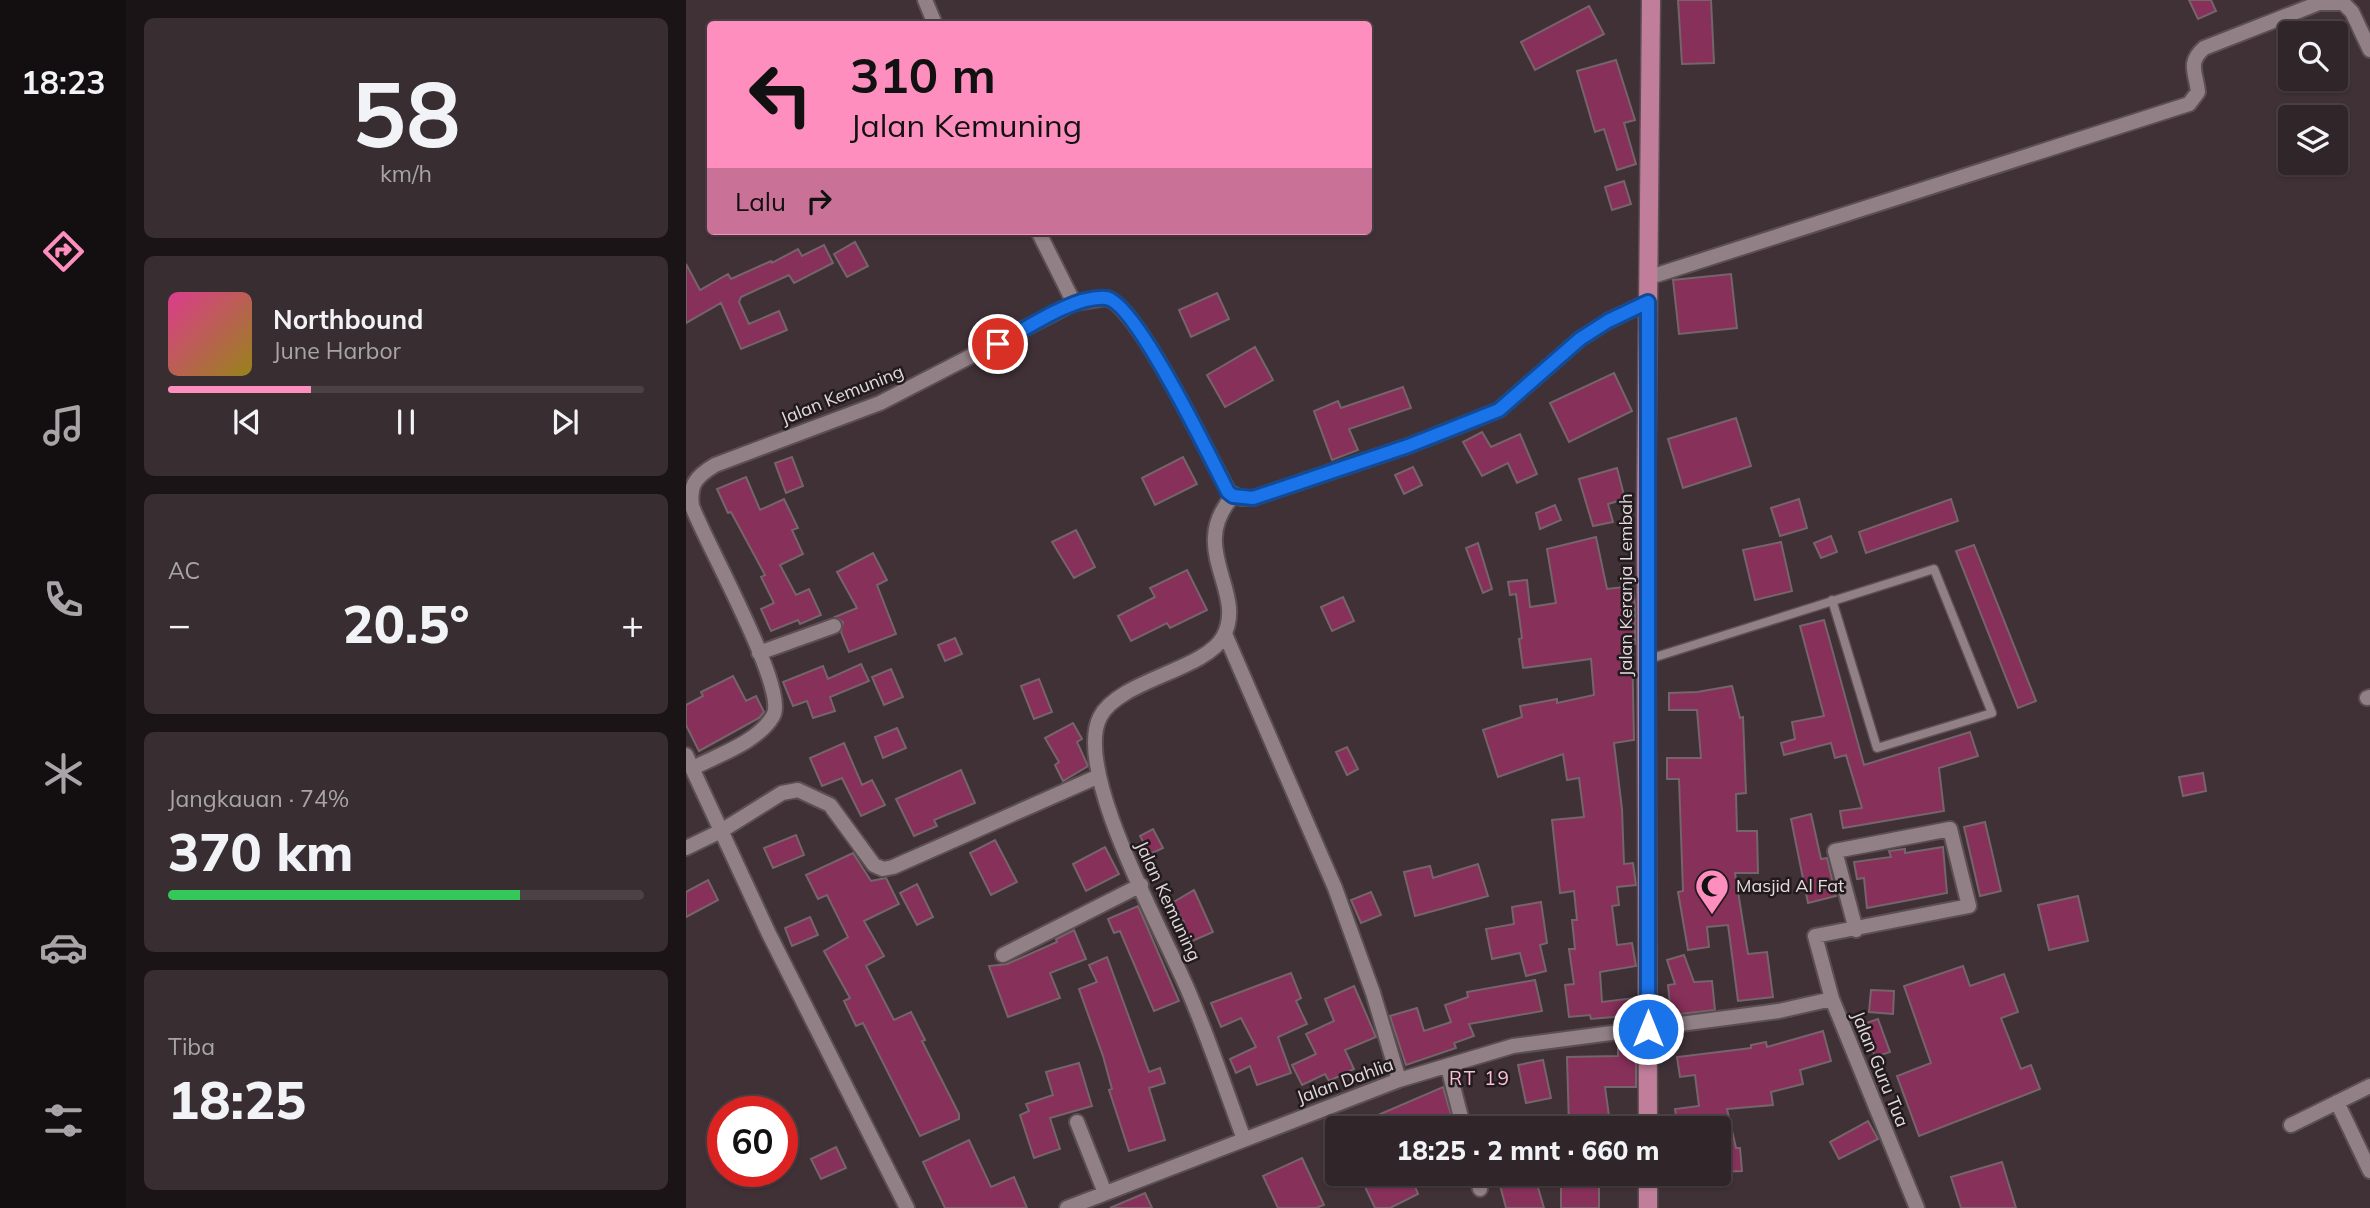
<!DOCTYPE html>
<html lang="id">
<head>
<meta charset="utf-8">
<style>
	:root { --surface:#302529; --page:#382d31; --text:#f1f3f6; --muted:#a8a5a8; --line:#4b4246; --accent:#fd8ebe }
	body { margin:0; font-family:Mulish,sans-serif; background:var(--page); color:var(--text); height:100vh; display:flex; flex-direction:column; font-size:26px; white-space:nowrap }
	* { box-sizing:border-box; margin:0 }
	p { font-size:23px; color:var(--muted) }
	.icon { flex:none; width:38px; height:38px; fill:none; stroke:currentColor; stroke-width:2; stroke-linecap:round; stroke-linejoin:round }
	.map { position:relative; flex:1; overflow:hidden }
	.details { display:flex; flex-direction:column; gap:18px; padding:18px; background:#1a1417; width:560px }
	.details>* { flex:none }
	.guide { position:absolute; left:21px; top:21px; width:665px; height:214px; border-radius:7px; box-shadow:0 2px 5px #0004,0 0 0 2px var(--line); background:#fd8ebe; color:#111; overflow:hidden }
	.tools { position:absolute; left:1592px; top:21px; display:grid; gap:14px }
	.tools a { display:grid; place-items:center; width:70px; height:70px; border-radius:7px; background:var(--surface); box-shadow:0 2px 5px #0004,0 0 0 2px var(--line); font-size:35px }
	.speed { position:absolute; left:21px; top:1096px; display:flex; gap:14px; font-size:35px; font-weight:700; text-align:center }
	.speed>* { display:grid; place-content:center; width:91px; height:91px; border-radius:50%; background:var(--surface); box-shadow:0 2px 5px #0004,0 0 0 2px var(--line); line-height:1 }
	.speed .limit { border:10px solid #d22; background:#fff; color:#111 }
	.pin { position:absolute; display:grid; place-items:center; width:60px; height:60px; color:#fff; margin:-30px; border:4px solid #fff; border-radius:50%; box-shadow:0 2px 7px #0007 }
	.me { position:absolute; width:77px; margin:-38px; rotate:0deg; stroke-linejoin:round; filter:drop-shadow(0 0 5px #0008) }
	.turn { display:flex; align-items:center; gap:24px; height:147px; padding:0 28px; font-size:32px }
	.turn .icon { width:91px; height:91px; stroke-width:2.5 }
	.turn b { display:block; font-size:49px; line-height:60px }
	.then { display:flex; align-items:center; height:66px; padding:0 28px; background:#0003; gap:14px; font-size:26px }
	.big { font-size:52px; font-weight:800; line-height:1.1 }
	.details .widget { flex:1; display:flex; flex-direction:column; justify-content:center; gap:10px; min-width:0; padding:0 24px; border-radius:10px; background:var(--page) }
	.details .dial { align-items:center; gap:0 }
	.dial b { font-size:91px; line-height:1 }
	.song { display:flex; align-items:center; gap:21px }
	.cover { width:84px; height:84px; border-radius:10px; background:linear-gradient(135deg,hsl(330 70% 55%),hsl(50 70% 35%)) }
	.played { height:7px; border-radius:4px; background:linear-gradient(90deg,var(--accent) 30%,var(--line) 30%) }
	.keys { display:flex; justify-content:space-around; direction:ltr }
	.heat { display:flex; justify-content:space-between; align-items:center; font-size:38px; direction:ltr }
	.charge { height:10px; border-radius:5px; background:linear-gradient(90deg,#34c759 74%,var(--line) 0) }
	.trip { position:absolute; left:639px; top:1116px; width:406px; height:70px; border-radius:7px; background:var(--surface); box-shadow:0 2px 5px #0004,0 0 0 2px var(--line); font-weight:800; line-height:70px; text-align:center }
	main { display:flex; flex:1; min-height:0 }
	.dock { display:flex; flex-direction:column; width:126px; justify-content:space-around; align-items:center; background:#130f10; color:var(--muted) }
	.dock .icon { width:49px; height:49px }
	.dock .selected { color:var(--accent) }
	.dock b { font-size:32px; color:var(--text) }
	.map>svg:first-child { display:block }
	.building { fill:#87305a; stroke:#75646a; stroke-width:2 }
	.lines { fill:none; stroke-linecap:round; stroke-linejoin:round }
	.lane-casing { stroke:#5c4f53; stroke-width:11 }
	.street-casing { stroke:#5c4f53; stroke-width:18 }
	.primary-casing { stroke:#5c4f53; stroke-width:21 }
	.lane { stroke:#928087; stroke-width:8 }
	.street { stroke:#928087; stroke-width:14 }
	.primary { stroke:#c07e9a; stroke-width:18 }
	.route-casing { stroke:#114b97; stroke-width:18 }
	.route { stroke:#1a73e8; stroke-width:12 }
	.labels { text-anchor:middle; stroke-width:5; stroke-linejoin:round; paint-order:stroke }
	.street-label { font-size:18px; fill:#e3d9dc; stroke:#221b1e }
	.poi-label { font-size:18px; fill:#e3d9dc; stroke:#221b1e; text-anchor:start }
	.neighbourhood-label { font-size:19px; letter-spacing:2px; fill:#ffbed8; stroke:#221b1e }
</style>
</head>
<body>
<main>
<nav class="dock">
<b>18:23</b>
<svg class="icon selected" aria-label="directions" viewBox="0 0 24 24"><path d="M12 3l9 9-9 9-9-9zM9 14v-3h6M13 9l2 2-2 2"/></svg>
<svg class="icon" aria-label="music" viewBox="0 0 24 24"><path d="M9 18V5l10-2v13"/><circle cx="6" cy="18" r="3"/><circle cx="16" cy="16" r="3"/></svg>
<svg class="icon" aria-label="phone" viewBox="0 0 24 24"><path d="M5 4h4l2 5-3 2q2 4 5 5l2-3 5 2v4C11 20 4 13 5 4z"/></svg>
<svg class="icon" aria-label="climate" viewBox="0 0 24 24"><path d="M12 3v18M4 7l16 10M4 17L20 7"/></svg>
<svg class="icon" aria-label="car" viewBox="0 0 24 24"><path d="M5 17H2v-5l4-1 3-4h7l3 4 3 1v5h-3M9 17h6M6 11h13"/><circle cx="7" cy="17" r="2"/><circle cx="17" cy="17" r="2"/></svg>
<svg class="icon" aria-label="filters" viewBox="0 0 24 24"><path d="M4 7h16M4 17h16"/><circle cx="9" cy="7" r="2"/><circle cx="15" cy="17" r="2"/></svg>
</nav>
<section class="details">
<div class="widget dial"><b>58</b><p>km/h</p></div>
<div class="widget">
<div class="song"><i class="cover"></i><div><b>Northbound</b><p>June Harbor</p></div></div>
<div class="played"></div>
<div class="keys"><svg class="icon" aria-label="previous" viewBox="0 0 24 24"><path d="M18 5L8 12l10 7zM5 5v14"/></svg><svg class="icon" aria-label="pause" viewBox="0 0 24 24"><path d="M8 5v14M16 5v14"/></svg><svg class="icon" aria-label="next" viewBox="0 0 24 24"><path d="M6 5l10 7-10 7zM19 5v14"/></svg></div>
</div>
<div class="widget"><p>AC</p>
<div class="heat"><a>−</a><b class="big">20.5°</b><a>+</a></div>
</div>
<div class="widget"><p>Jangkauan · 74%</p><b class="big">370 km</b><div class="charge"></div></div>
<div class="widget"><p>Tiba</p><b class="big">18:25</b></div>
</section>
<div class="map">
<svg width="1684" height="1208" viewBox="0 0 1684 1208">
	<rect width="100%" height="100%" fill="#403137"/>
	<path class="building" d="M992,0h33l3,63 -32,1z
		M1503,0h22l5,11 -18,8z
		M903,6l15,28 -69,36 -14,-28z
		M930,60l19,60 -11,3 12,41 -19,6 -13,-41 -9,3 -18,-61z
		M938,181l7,23 -19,6 -7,-23z
		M169,242l13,24 -21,11 -13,-23z
		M138,245l9,18 -39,20 -5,-8 -48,22 -2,5 10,22 30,-13 8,19 -46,19 -20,-46 -35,20v-59l14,26 28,-16 3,5 40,-18 1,2 26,-14 4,7z
		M1045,274l6,54 -58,6 -6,-54z
		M531,293l12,26 -38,18 -12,-27z
		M569,347l18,33 -48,27 -18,-32z
		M928,373l18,38 -63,31 -19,-39z
		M717,387l8,21 -62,21 9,21 -26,10 -18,-49 24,-10 3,7z
		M1050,418l15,48 -68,22 -15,-49z
		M796,432l9,15 29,-13 17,40 -20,9 -9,-20 -26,13 -19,-34z
		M106,457l11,29 -17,7 -11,-30z
		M497,457l14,27 -42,21 -13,-27z
		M727,467l9,18 -18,9 -9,-19z
		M931,468l8,31 -17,5 5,18 -20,4 -14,-47z
		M60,477l14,33 24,-11 14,29 -6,2 11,24 -23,11 16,30 13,-6 12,26 -21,9 -2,-4 -27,11 -10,-22 13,-6 -13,-26 4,-2 -34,-63 -3,1 -11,-24z
		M1113,499l8,29 -27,8 -9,-28z
		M1265,499l7,22 -92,32 -7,-21z
		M869,505l6,15 -21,9 -4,-16z
		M390,530l19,37 -21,11 -22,-36z
		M1145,536l6,16 -16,6 -7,-15z
		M910,537l11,52 26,-3 2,19v39h-3l2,96 -20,3 8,66 2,55 9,-1 3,22 -19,2 2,18 -7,1 5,39 15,-2 4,23 -36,6 2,30 32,-4 2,17 -45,4 -1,-4 -21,2 -4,-32 9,-1 -5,-35h6l-3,-29h5l-3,-29 -14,2 -8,-73 32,-3 -5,-39 -12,2 -4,-26 -65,23 -15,-47 39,-13 -2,-11 37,-7v4l37,-8 -3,-36 -68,9 -4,-29 3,-1 -6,-44 -6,1 -2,-13 19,-2 3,27 26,-4 -9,-54z
		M1095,542l11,49 -37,9 -12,-50z
		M792,543l14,46 -9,4 -17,-45z
		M1288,545l62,156 -18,7 -62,-157z
		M187,553l14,27 -10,5 19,49 -47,18 -8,-20 2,-10 -8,-5 22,-9 -20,-36z
		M501,570l20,40 -37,18 -3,-5 -36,18 -13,-25 37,-19 -5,-9z
		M657,597l11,24 -22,10 -11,-24z
		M1138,620l40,145 106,-33 8,24 -39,12 5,43 -101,17 -3,-17 22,-3 -16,-53 -11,3 -4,-15 -47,12 -3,-12 14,-4 -3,-17 32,-6 -24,-90z
		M269,638l7,16 -17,7 -7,-16z
		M175,664l8,17 -39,16 5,14 -22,7 -6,-17 -14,5 -10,-24 40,-16 5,13z
		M205,669l12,28 -19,8 -12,-28z
		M47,676l13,25 10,-5 8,16 -5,6 -60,33 -13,-26v-20l17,-9 -2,-4z
		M353,679l13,33 -18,7 -13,-33z
		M1046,686l8,32 3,-1 3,76 -10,1 1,37h20l1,42h-23l13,81 19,-2 6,45 -35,4 -10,-76 -21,2 2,20 -21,3 -10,-58 5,-1 -4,-112h-12v-21h34l-4,-48h-28v-17l28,-1z
		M387,723l9,16 -5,3 11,24 -25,15 -8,-16 4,-3 -14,-24z
		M211,728l9,20 -23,10 -8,-21z
		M158,743l18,42 10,-5 13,25 -24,11 -19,-38 -20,8 -12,-28z
		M661,747l11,22 -11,6 -11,-23z
		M275,770l14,33 -41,17 3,6 -23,10 -18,-37z
		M1517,773l3,18 -23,5 -4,-19z
		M1125,814l10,45 6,-1 9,38 -28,7 -17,-84z
		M1299,822l16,69 -21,5 -16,-69z
		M467,829l10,19 -13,6 -10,-18z
		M110,835l8,20 -31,13 -9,-20z
		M309,840l22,42 -26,13 -21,-42z
		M419,847l14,27 -33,17 -13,-27z
		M1257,847l4,46 -80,15 -3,-30 -7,1 -3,-17 37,-5 -2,-6 16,-2v4z
		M167,853l18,28 15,-3 13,26 -35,17 20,35 -18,10 28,54 17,-8 14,28 -3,1 37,73v5l-39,17 -57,-113 -7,3 -12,-25 6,-3 -26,-47 24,-14 -21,-42 -9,4 -12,-24z
		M792,864l10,32 -73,20 -11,-44 26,-6 3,12z
		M22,880l10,20 -32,17v-25z
		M231,884l16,33 -16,8 -17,-32z
		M508,890l19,42 -23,10 -9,-19 3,-1 -12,-19z
		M685,892l10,23 -20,8 -10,-23z
		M1392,896l10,45 -39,9 -11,-45z
		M855,902l6,41 -7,2 6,26 -20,5 -6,-23 -28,6 -6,-30 28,-5 -2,-17z
		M452,906l41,95 -25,10 -34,-80 -6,2 -6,-14z
		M124,917l8,18 -26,11 -7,-18z
		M388,930l12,29 -36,14 10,25 -52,19 -19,-51 18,-2 50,-22 -1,-3z
		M998,955l10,27 18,-1 3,29 -44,5 -3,-30 7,-1 -8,-24z
		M421,957l42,115 11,-4 5,15 -16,5 16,52 -36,11 -20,-61 3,-1 -9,-33 -24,-67 18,-7 -8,-17z
		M1277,966l7,20 34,-12 14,38 -17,6 20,51 10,-4 9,24 -121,47 -22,-60 34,-13 -27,-77z
		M605,973l10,25 -5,3 11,23 -29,13 13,36 -34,12 -7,-19 -14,7 -6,-14 26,-12 -15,-29 -20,9 -10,-24z
		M849,980l7,31 -73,13 5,12 -20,7 2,5 -50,17 -16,-49 27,-8 7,23 27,-9 -6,-17 23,-8 -1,-5z
		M668,986l22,51 -31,13 9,19 -25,12 -4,-7 -23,11 -10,-20 24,-11 -10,-20 28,-13 -9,-22z
		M1185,990l23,1 -1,23 -24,-2z
		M1192,1019l12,33 -15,5 -12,-33z
		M1137,1031l8,30 -31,9 3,14 -32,8 2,13 -46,4 9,39h4l2,23 -24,1v-43h-40l-3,-20 24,-3 -4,-31 -15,2 -3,-20 74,-9v-3l15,-3 1,5z
		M932,1042h18v45h-31l5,36 -41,4 -2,-70 51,-1z
		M857,1060l8,38 -25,5 -8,-38z
		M393,1063l13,43 -42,12 10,31 -26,9 -14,-43 9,-4 -3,-7 27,-9 -7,-23z
		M757,1087l8,28 -29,10 2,4h-48l-5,-11z
		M1182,1121l10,18 -39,20 -9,-17z
		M283,1140l22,47 23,-10 13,31h-82l-22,-46z
		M150,1147l10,21 -25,11 -10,-20z
		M616,1158l22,47 -8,3h-38l-15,-32z
		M1316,1162l14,46h-55l-10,-31z
		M673,1174h51l8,20 -28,14h-15z
		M811,1174h37l10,34h-38z
		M875,1180h38v28h-38z
		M459,1193l7,15h-42z"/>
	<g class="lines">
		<g class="lane-casing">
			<path id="lane" d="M960,660l288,-91 58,144 -115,35 -45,-148"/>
		</g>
		<g class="street-casing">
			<path id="street" d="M239,0l10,24
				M352,231l36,72
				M961,278l542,-174 9,-12c-2,-20 -11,-29 6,-44l115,-45h24l9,9 18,38
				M547,496c-47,53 15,96 -10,141 -18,33 -104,43 -123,80 -28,55 67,221 90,278 20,47 36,96 54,144
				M539,634l110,254 38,105 26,87
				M73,653l75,-27
				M1681,698l3,-1
				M0,755l83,179 138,274
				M7,768c25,-13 65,-26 80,-52 16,-26 -68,-174 -81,-210 -3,-22 5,-30 23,-41l165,-62 194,-100 32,-5c31,5 104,161 123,194l12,6h12l155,-52 91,-36 81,-71 28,-18 40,-19
				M0,848l35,-17 61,-38 16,-3 32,15 44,60 9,4 10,-2 206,-91
				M317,955l138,-70
				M1146,999l-17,-63 154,-30 -19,-77 -115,22 21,79
				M762,1067l16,62
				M1651,1102l33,69
				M391,1122l28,71
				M1605,1125l79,-39
				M790,1174l4,15
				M381,1208l332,-128 114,-34 266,-35 53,-12 85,209"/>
		</g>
		<g class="primary-casing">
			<path id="primary" d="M962,1129l-2,-614 5,-515
				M962,1208v-34"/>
		</g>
		<use href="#lane" class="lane"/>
		<use href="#street" class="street"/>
		<use href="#primary" class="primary"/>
	</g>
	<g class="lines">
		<g class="route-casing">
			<path id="route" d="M312,344c28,-15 76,-49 108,-46 29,3 106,163 122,194l5,4 20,2 155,-52 91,-36 81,-71 28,-18 40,-19v727"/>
		</g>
		<use href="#route" class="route"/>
	</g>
	<defs>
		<g id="mosque-pin" transform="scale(1.75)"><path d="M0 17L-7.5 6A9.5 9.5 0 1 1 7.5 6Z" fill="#fd8ebe" stroke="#221b1e"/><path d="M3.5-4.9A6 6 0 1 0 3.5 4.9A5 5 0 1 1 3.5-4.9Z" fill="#111"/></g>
	</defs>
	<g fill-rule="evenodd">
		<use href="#mosque-pin" x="1026" y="886"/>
	</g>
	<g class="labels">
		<g class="street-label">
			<text transform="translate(156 395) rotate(-22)" y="6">Jalan Kemuning</text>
			<text transform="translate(940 585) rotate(-90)" y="6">Jalan Keranja Lembah</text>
			<text transform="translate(482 901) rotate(65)" y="6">Jalan Kemuning</text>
			<text transform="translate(1194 1069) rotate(68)" y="6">Jalan Guru Tua</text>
			<text transform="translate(659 1081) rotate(-20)" y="6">Jalan Dahlia</text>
		</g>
		<g class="poi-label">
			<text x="1050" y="892">Masjid Al Fat</text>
		</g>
		<g class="neighbourhood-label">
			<text x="794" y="1085">RT 19</text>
		</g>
	</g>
</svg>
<div class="tools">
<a><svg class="icon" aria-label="search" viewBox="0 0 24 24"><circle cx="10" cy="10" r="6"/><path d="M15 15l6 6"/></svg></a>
<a><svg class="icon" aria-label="layers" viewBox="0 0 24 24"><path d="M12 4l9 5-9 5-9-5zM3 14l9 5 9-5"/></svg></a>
</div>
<div class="speed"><div class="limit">60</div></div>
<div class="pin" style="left:312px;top:344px;background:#d93025"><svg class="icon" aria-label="arrive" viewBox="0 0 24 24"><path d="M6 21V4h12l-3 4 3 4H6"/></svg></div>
<svg class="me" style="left:962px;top:1029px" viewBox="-20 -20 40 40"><circle r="17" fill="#1a73e8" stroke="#fff" stroke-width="3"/><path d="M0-11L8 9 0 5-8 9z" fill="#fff"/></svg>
<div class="trip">18:25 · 2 mnt · 660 m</div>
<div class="guide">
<div class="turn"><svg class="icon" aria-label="left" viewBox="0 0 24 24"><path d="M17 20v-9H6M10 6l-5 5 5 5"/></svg><div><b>310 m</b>Jalan Kemuning</div></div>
<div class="then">Lalu<svg class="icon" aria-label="right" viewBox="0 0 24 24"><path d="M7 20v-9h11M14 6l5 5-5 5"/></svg></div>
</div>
</div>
</main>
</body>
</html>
